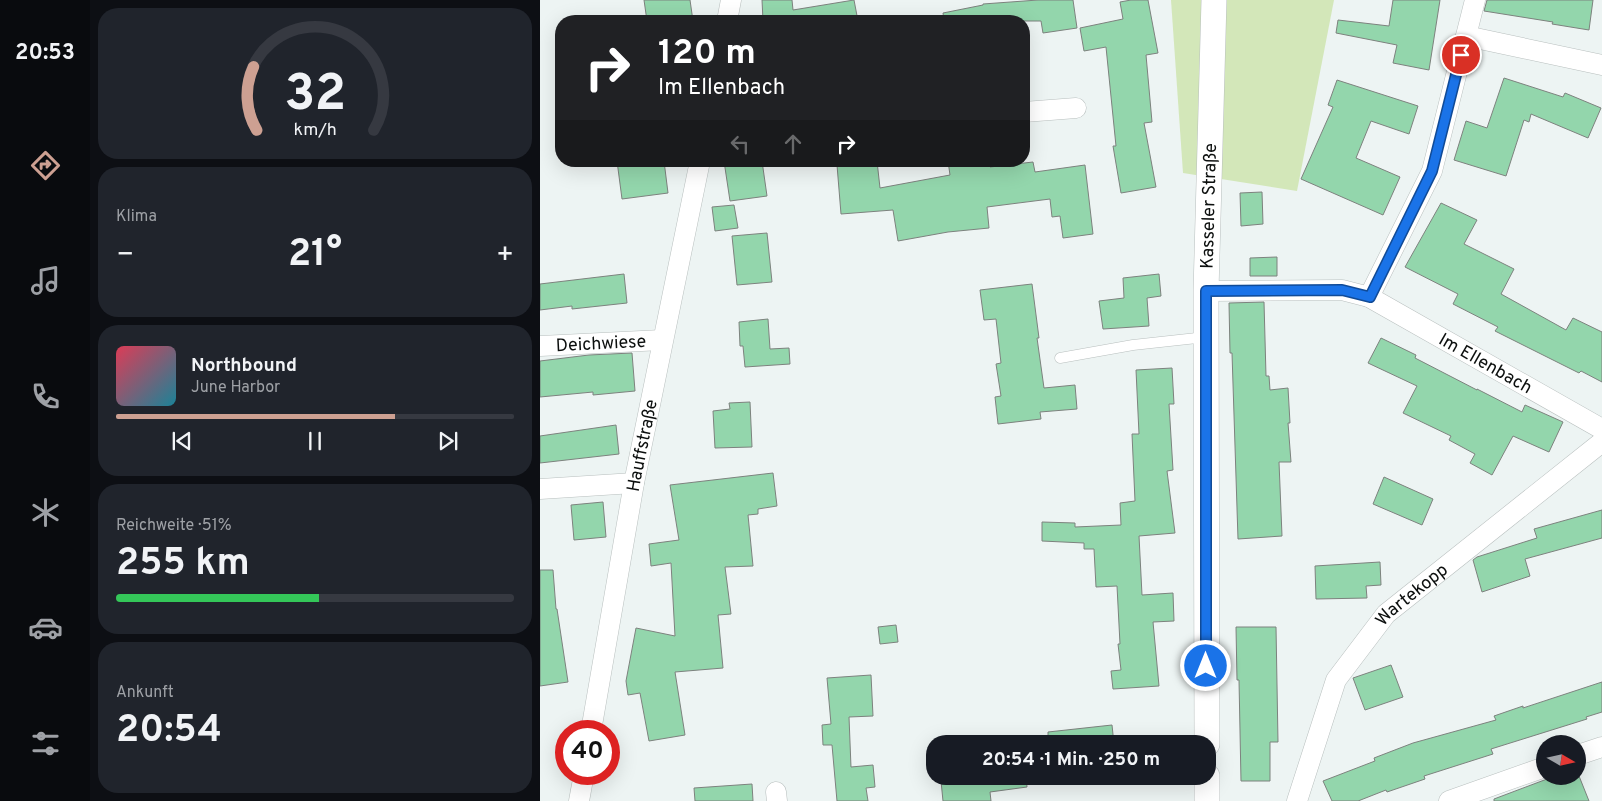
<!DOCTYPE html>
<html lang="de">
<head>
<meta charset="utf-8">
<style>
	:root { --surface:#171b24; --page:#20242c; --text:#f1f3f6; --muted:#9ea1a6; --line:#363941; --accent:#cda092 }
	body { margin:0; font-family:Overpass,sans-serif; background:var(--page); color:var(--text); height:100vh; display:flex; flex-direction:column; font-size:19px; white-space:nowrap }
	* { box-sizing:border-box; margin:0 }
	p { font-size:16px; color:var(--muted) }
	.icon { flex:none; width:28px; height:28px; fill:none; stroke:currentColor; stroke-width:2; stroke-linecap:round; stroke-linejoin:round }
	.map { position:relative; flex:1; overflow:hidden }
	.panel { display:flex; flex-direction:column; gap:8px; padding:8px; background:#0d0f14; width:450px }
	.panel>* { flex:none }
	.guide { position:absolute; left:15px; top:15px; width:475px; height:152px; border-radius:20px; box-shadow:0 5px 20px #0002; background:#202124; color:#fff; overflow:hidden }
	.needle { width:32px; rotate:99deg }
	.fabs { position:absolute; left:996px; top:735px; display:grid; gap:10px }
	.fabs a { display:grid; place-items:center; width:50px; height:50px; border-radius:50%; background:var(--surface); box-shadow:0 5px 20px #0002; font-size:25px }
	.speed { position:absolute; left:15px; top:720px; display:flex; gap:10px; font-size:25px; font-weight:700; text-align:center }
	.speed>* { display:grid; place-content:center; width:65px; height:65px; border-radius:50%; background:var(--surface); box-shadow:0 5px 20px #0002; line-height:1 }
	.speed .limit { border:8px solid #d22; background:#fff; color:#111 }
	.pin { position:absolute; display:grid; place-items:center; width:42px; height:42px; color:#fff; margin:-21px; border:2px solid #fff; border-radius:50%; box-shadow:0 1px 5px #0007 }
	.me { position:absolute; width:55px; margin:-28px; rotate:0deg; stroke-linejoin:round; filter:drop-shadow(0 0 4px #0008) }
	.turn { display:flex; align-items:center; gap:18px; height:105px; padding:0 20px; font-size:22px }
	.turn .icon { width:65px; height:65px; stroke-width:2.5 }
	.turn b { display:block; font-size:35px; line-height:42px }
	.lanes { display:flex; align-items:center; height:48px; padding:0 20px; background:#0003; justify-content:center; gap:25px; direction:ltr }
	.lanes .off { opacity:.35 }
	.big { font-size:38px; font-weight:700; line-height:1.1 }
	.panel .card { flex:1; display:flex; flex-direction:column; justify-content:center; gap:8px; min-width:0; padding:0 18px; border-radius:20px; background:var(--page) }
	.panel .dial { align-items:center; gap:0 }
	.dial svg { height:130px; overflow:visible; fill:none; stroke:var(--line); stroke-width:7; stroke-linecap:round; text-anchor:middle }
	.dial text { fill:var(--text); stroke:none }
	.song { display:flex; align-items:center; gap:15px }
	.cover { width:60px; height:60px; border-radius:8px; background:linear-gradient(135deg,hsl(350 70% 55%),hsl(190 70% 35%)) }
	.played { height:5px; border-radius:2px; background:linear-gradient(90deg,var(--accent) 70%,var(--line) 70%) }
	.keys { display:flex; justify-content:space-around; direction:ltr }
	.heat { display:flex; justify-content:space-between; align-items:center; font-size:28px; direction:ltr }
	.charge { height:8px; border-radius:4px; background:linear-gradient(90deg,#34c759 51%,var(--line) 0) }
	.trip { position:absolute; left:386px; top:735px; width:290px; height:50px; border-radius:20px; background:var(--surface); box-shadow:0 5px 20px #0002; font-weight:700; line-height:50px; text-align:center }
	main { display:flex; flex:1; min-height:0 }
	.tabs { display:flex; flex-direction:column; width:90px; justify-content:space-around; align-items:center; background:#090b0e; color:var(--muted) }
	.tabs .icon { width:35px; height:35px }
	.tabs .active { color:var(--accent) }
	.tabs b { font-size:22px; color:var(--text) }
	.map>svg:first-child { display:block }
	.green { fill:#d3e7b9 }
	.building { fill:#93d6ac; stroke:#7d827e }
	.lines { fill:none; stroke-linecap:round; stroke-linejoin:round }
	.service-casing { stroke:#b8bfbe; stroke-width:11 }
	.minor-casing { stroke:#b8bfbe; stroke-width:21 }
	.tertiary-casing { stroke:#b8bfbe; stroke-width:26 }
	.service { stroke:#fff; stroke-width:10 }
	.minor { stroke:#fff; stroke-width:20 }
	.tertiary { stroke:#fff; stroke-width:25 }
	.route-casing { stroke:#114b97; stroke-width:12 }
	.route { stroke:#1a73e8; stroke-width:9 }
	.labels { text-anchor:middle; stroke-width:4.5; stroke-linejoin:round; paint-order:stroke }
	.street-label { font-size:18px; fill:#0c0f0e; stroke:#edf4f3 }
</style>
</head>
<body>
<main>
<nav class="tabs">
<b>20:53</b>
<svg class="icon active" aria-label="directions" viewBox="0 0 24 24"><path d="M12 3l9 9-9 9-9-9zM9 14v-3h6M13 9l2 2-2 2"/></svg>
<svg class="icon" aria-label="music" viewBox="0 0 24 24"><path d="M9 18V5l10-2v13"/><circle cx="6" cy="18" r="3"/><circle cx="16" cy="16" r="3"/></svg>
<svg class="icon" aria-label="phone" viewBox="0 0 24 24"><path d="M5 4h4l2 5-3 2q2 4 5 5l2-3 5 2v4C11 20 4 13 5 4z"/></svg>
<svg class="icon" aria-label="climate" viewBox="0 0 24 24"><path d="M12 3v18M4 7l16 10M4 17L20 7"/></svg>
<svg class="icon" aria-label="car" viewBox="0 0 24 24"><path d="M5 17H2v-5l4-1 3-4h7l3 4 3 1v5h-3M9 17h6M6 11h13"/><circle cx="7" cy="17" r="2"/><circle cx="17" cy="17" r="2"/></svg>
<svg class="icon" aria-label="filters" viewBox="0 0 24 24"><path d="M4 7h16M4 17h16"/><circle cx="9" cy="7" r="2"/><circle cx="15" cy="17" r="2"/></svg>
</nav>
<section class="panel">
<div class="card dial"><svg viewBox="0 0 100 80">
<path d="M14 69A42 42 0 1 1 86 69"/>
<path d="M14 69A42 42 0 0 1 12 30" stroke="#cda092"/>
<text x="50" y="56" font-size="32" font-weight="700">32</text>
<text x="50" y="72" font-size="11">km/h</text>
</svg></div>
<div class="card"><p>Klima</p>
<div class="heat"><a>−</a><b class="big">21°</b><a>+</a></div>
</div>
<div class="card">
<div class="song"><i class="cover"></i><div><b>Northbound</b><p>June Harbor</p></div></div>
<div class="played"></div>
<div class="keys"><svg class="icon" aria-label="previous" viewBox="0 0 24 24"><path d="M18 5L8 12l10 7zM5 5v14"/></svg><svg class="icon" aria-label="pause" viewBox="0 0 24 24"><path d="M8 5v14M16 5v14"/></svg><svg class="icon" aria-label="next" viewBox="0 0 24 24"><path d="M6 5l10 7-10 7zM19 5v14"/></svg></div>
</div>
<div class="card"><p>Reichweite · 51%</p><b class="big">255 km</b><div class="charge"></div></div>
<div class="card"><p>Ankunft</p><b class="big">20:54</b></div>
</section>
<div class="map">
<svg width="1062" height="801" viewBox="0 0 1062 801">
	<rect width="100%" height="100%" fill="#edf4f3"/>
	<path class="green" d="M631,0h163l-37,191 -114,-18z"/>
	<path class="building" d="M104,0h46l3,21h-46z
		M222,0h30l1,10 61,-10 4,21h-95z
		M498,0h35l4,28 -34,5 -2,-12h-97l-1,-8 40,-8v-1z
		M591,0h17l10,53 -12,2 6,67 -8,1 12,64 -35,6 -8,-47h3l-10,-99 -22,4 -4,-23 43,-9 -3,-17z
		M853,0h47l-11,70 -36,-7 4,-18 -61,-12 2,-13 51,6z
		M947,0h106l-4,30 -37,-6 1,-2 -69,-11z
		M964,78l59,19 2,-4 36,15 -13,30 -57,-24 -2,8 -5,-2 -18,56 -52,-16 12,-39 21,7z
		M797,80l81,26 -9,28 -38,-13 -15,37 44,19 -17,38 -82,-36 32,-72 -5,-2z
		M77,161h47l4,32 -46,6z
		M184,161h38l5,35 -37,5z
		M328,161h9l3,27 70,-13 -2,-14h41l1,6 43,-5 2,10 50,-7 8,69 -30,4 -3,-22 -8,1 -2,-18 -63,8 2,21 -41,4 -50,9 -5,-31 -52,4 -4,-49z
		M722,192l1,32 -22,2 -1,-33z
		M901,203l36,17 -13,24 50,25 -13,25 65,36 7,-12 29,14v50l-21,-11 -2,2 -84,-42 3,-4 -45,-23 5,-10 -53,-27z
		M194,205l4,23 -23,3 -3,-24z
		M227,233l5,49 -35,3 -5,-49z
		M737,257v19h-27v-18z
		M84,274l3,29 -55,6v-3l-32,4v-26z
		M619,274l2,22 -14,2 2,28 -46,3 -4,-28 25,-3 -1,-20z
		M492,284l7,54h-2l7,50 31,-3 2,24 -37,3 1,7 -43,5 -3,-27 6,-1 -5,-32 5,-1 -5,-44 -12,1 -4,-30z
		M724,302l2,74h3l1,14 18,-2 2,35h-2l3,39h-12l3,74 -44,3 -6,-186h-2l-1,-50z
		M228,319l2,30 19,-1 1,16 -45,3 -2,-21h-3l-1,-24z
		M841,338l35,17 -1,3 62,32v-1l45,23 3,-7 38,17 -14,30 -36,-16 -21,39 -22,-12 5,-9 -26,-14 2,-4 -48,-23 14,-27 -49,-23z
		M92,353l3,38 -42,4v-3l-53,5v-36l49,-6z
		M632,368l2,36h-5l4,66 -6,1 8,62 -36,3 3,59 31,-2 1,28 -21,1 6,64 -46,3 -2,-18 10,-1 -3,-26h2l-3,-58 -21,1 -2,-38h-10v-6l-42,-2v-19l33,1v4l46,-2 -1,-22 15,-2 -3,-67h7l-3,-64z
		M210,402l2,45 -37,1 -2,-37 17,-2 -1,-6z
		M76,425l3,29 -79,9v-27z
		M233,473l4,33 -19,3v5l-10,1 5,51 -28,1 6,47 -13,1 5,53 -48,4 10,63 -36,6 -9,-48 -12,2 -2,-14 10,-53 39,8 -4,-73 -20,3 -2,-22 30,-4 -9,-55z
		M844,477l49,22 -11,26 -49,-21z
		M63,502l3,35 -32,3 -3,-35z
		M1062,510v28l-77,21 5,17 -48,16 -9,-32 4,-3 60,-19 -3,-9z
		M840,562l1,23 -15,1 1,12 -51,1 -1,-33z
		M0,570h13l3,39h1l11,73 -28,4z
		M356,625l2,17 -18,2 -2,-17z
		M696,627h40l2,115h-8v39h-29l-2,-101h-2z
		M851,665l12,32 -38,13 -12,-32z
		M331,675l2,41 -24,1 2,50 22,-2 2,22 -9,1 2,13h-31l-5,-56h-9l-1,-20 9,-1 -4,-46z
		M1062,682v30l-16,5 1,2 -96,30 2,5 -69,22 1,3 -38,13 -1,-2 -28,11h-26l-9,-20 52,-20 -1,-3 39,-15 83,-23 -2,-4 29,-10v2z
		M572,725l2,19h-66v-12z
		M436,776h50l1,11 -37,5 1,9h-48l-2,-20z
		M1015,776h24l10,25h-95v-2z
		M212,784l1,17h-58l-1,-13z"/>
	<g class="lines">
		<g class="service-casing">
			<path id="service" d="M520,358l73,-13 73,-8"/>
		</g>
		<g class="minor-casing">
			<g id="minor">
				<path d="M187,21l4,-21"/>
				<path d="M926,36l136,29"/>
				<path d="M484,112l52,-4"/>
				<path id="s1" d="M666,291l136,-1 27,7 233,132"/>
				<path d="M829,297l63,-126 43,-171"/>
				<path id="s2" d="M0,346l122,-6"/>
				<path d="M0,489l94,-6"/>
				<path id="s3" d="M51,731l43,-248 66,-322"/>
				<path d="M1038,755l24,-8"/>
				<path d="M236,792l1,9"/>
				<path d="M39,801l5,-27"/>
				<path id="s4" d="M757,801l39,-121 50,-66 216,-172"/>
				<path d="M909,801l96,-34"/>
			</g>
		</g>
		<g class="tertiary-casing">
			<g id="tertiary">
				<path id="s5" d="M667,744l-1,-453 8,-291"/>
				<path d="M667,776v25"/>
			</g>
		</g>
		<use href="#service" class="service"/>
		<use href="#minor" class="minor"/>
		<use href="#tertiary" class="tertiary"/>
	</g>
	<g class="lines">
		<g class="route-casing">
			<path id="route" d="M666,666v-375l136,-1 28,7 62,-126 29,-116"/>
		</g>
		<use href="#route" class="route"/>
	</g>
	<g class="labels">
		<g class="street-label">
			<text dy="6" stroke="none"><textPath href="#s5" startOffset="538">Kasseler Straße</textPath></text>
			<text dy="6" stroke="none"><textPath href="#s2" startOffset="61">Deichwiese</textPath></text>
			<text dy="6" stroke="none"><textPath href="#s1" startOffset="298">Im Ellenbach</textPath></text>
			<text dy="6" stroke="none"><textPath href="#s3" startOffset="290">Hauffstraße</textPath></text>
			<text dy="6" stroke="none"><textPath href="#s4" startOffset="242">Wartekopp</textPath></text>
		</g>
	</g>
</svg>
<div class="fabs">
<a><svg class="needle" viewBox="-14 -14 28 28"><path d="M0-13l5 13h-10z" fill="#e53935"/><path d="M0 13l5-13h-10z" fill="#9ea1a6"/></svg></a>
</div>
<div class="speed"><div class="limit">40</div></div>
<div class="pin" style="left:921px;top:55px;background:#d93025"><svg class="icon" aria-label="arrive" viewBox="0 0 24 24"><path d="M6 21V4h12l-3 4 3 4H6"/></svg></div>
<svg class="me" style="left:666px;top:666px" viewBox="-20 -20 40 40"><circle r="17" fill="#1a73e8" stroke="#fff" stroke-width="3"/><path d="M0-11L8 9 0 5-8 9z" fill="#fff"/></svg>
<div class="trip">20:54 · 1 Min. · 250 m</div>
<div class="guide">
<div class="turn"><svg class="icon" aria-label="right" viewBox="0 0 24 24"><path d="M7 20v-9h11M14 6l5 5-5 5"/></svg><div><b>120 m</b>Im Ellenbach</div></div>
<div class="lanes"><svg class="icon off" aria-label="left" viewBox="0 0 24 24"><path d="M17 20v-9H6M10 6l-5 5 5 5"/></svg><svg class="icon off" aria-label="ahead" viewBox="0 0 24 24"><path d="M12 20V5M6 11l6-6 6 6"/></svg><svg class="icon" aria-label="right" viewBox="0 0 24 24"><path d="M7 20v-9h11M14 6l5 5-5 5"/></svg></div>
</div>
</div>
</main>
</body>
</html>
